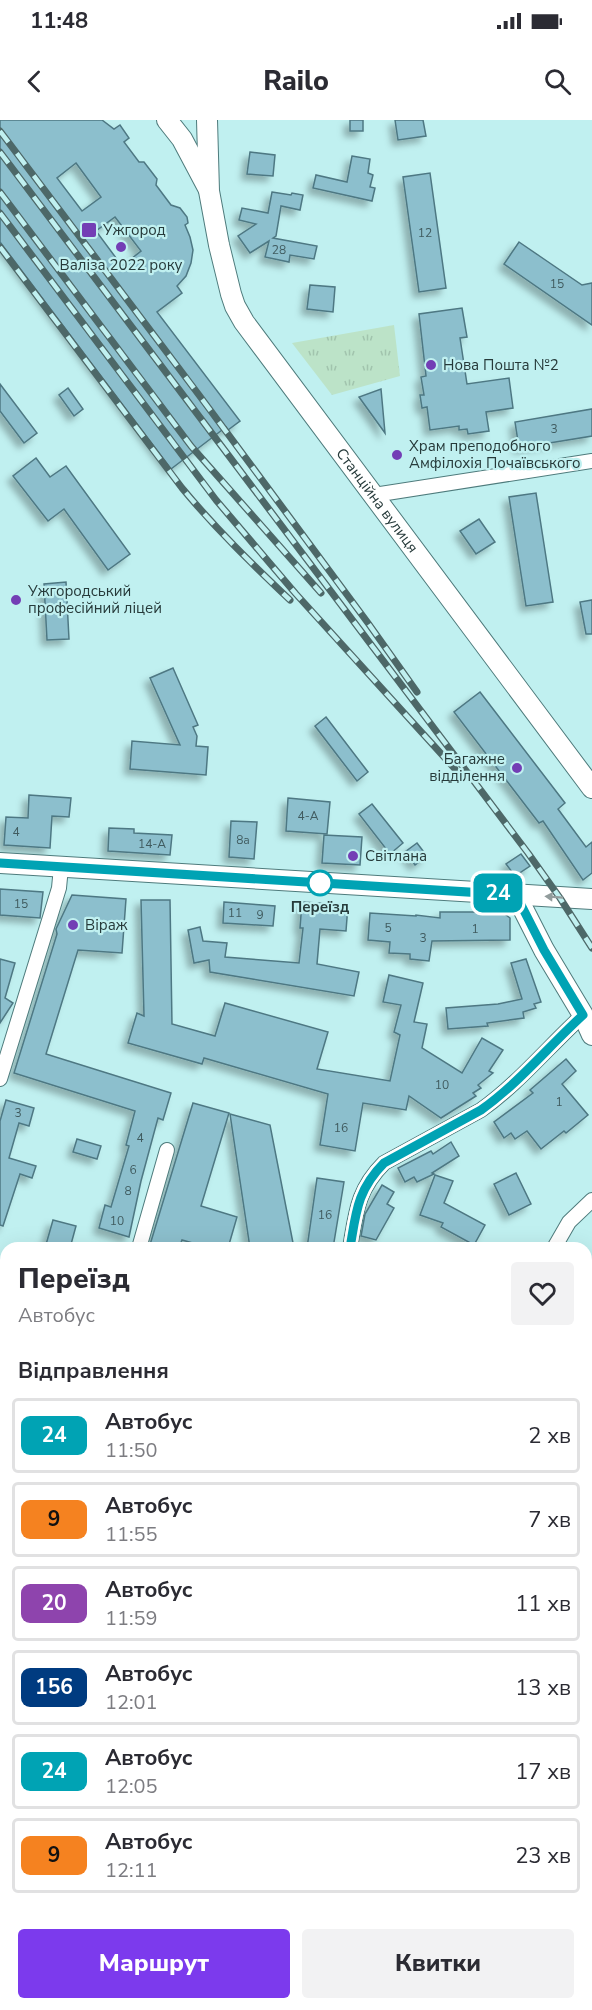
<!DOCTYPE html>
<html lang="uk">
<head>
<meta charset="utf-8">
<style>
	body { margin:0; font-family:"Nunito Sans",sans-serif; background:#f2f2f3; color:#2b2b33; height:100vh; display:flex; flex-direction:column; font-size:22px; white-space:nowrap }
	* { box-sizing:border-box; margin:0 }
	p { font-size:20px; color:#7c7c81 }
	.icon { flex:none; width:33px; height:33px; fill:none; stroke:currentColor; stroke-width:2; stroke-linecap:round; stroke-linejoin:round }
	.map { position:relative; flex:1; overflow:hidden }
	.panel { position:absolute; left:0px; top:1122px; width:592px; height:768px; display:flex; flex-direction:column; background:#fff; border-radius:18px 18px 0 0; box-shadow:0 6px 24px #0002 }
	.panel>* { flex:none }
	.badge { padding:0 12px; border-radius:9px; font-size:21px; line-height:39px }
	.map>.badge { position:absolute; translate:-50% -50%; box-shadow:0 0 0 3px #fff }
	h2 { padding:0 18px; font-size:22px; line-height:54px }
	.round { display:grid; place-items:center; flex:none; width:63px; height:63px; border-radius:6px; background:#f2f2f3 }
	.headline { display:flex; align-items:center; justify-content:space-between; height:102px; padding:0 18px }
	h1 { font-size:28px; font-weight:800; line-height:45px }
	.cta { display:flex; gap:12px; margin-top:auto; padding:12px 18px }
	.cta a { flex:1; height:69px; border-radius:6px; background:#7c3aed; color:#fff; font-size:24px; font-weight:800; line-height:69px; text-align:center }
	.cta a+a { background:#f2f2f3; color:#2b2b33 }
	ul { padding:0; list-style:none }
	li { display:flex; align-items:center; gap:18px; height:75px; margin:0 12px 9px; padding:0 6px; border:3px solid #e1e1e2; border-radius:6px }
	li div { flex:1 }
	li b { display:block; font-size:22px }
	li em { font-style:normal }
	li .badge { min-width:66px; font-weight:700; text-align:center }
	.status { display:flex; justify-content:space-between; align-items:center; height:42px; padding:0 30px; background:#fff; direction:ltr }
	.status svg { height:16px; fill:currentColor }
	header { display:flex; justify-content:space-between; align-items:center; height:78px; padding:0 18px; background:#fff; font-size:27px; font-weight:800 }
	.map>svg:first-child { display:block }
	.grass { fill:url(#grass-tufts) }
	.building { fill:#8cbfcd; stroke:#4e7883; stroke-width:1.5; fill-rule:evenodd; filter:url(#shadow) }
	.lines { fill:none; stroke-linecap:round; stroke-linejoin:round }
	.street-casing { stroke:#4e7b7c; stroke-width:16 }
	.secondary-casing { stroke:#4e7b7c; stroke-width:22 }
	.street { stroke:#fff; stroke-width:14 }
	.secondary { stroke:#fff; stroke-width:20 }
	.rail-casing { stroke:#4d6868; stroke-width:7 }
	.rail { stroke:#c0f0f0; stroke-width:4.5; stroke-dasharray:14; stroke-linecap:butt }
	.oneway { fill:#929c9c }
	.line-casing { stroke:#fff; stroke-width:14 }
	.line { stroke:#00a3b4; stroke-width:9 }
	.poi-dot { fill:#733eb5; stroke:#c0f0f0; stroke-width:2 }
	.stop-dot { fill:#fff; stroke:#00a3b4; stroke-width:3 }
	.labels { text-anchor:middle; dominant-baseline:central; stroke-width:4.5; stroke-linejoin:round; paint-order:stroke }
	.number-label { font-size:12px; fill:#405b5f }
	.poi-label { font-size:15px; fill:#263a3a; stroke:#c0f0f0; text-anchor:start }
	.street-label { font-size:15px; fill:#263a3a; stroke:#c0f0f0 }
	.stop-label { font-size:15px; font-weight:bold; fill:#263a3a; stroke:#c0f0f0 }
</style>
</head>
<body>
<div class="status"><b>11:48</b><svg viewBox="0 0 49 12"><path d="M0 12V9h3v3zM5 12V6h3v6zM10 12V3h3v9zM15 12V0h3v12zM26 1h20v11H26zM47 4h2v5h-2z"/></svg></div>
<header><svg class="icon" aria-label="back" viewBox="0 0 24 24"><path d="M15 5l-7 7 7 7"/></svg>Railo<svg class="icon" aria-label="search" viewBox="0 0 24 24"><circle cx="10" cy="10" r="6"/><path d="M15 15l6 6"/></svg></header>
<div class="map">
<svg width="592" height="1890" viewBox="0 0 592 1890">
	<defs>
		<pattern id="grass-tufts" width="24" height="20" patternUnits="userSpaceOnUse" patternTransform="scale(1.5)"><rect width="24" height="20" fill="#bce3c8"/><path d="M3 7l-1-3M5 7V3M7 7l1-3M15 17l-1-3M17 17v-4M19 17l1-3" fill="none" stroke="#a1c4ad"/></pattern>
		<filter id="shadow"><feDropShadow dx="-5.5" dy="5.5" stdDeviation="3" flood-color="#0004"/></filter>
	</defs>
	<rect width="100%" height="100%" fill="#c0f0f0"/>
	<path class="grass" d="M 394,205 L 400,256 L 332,275 L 292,223 Z"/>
	<g class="building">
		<path d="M 0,0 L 102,0 L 114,9 L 120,5 L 129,18 L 124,22 L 139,42 L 144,42 L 157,59 L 156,65 L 171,85 L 180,88 L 187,97 L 188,103 L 185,105 L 190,117 L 193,130 L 191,143 L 186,156 L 177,166 L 182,173 L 157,192 L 240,301 L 228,310 L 226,307 L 171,349 L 0,122 ZM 76,43 L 101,77 L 82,91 L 57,58 ZM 115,97 L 141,131 L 122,146 L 96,111 Z"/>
		<rect x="350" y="0" width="13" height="11"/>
		<path d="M 395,0 L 423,0 L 426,16 L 398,20 Z"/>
		<path d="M 250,32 L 275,35 L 273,56 L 247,54 Z"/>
		<path d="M 352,36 L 370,39 L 368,53 L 373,55 L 370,67 L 375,68 L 372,81 L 313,68 L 316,55 L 347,62 Z"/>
		<path d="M 430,53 L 446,168 L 419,172 L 403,57 Z"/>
		<path d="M 272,72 L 291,75 L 292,73 L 303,75 L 300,90 L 281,86 L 276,116 L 273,118 L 317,126 L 314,139 L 290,135 L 289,142 L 265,137 L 269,121 L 250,133 L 238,116 L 256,104 L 239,100 L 242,88 L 268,93 Z"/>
		<path d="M 519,122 L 582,165 L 592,163 L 592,205 L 504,144 Z"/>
		<path d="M 310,165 L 335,167 L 333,192 L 307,189 Z"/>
		<path d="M 462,188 L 467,217 L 460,218 L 467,264 L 509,258 L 513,288 L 486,292 L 489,311 L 468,314 L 467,309 L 459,310 L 459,306 L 430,310 L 427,287 L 422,288 L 420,275 L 424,275 L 421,257 L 426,256 L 419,194 Z"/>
		<path d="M 0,264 L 37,313 L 24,323 L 0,291 Z"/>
		<path d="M 68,268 L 83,289 L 74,296 L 59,275 Z"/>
		<path d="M 381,269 L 385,313 L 359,277 Z"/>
		<path d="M 592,289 L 592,316 L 519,328 L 515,302 Z"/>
		<path d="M 36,338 L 50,357 L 66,346 L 130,434 L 108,450 L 64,389 L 48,401 L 13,356 Z"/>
		<path d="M 536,373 L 553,482 L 526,486 L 509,377 Z"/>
		<path d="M 479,399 L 495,422 L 476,434 L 460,411 Z"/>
		<path d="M 66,462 L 69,519 L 47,520 L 44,464 Z"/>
		<path d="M 592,480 L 592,514 L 586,514 L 580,482 Z"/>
		<path d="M 173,548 L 198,605 L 193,607 L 197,616 L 196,626 L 208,627 L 206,655 L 130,649 L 132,621 L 180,625 L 150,558 Z"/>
		<path d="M 480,572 L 565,683 L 558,689 L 586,727 L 592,722 L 592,753 L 583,760 L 543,701 L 539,703 L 454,592 Z"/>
		<path d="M 326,597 L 368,652 L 357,661 L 315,606 Z"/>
		<path d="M 29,675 L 71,678 L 69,697 L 52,696 L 50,728 L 4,725 L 6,697 L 28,698 Z"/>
		<path d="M 288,678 L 330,682 L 327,714 L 286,711 Z"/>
		<path d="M 372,684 L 403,723 L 390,734 L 359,694 Z"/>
		<path d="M 231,701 L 257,702 L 254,739 L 229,737 Z"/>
		<path d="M 109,708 L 134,709 L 134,713 L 172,715 L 170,735 L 108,731 Z"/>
		<path d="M 324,715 L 362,717 L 360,745 L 322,743 Z"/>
		<path d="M 417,723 L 427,736 L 415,745 L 405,732 Z"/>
		<path d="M 521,734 L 530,746 L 515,756 L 506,744 Z"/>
		<path d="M 0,769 L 43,772 L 40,798 L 0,795 Z"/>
		<path d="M 72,775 L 126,779 L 122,833 L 78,830 L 46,934 L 171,973 L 163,1000 L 158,998 L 141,1061 L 129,1117 L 99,1108 L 105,1085 L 111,1087 L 129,1026 L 126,1025 L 135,991 L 14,953 L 57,814 L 56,809 Z"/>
		<path d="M 141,780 L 170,780 L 172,904 L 215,916 L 225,883 L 328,912 L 317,949 L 390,961 L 400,915 L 394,912 L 401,885 L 383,882 L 389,855 L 423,863 L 414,902 L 427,904 L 422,928 L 462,953 L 482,918 L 503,930 L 489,951 L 493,953 L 478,965 L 481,968 L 473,973 L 476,976 L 441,998 L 409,976 L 406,990 L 363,983 L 355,1031 L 320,1025 L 328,974 L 204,938 L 202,944 L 128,923 L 137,893 L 144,896 Z"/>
		<path d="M 224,782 L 275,786 L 273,806 L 223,803 Z"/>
		<path d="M 302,782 L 348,785 L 346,811 L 320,809 L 317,844 L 359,852 L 354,876 L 210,852 L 209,840 L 194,843 L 188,810 L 200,807 L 203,821 L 227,823 L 225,837 L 299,843 L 303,808 L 300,808 Z"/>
		<path d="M 440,792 L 502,792 L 510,798 L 510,820 L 432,821 L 429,841 L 410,839 L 410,834 L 389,833 L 390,822 L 368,820 L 370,793 L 416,796 L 416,795 L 440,798 Z"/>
		<path d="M 0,839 L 15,843 L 5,878 L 13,883 L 0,903 Z"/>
		<path d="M 526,839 L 541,882 L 534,884 L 536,888 L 523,892 L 524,898 L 487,903 L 488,906 L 448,909 L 446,888 L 498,884 L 522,879 L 511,843 Z"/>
		<path d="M 566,939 L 576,951 L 562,964 L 588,995 L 566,1013 L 564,1011 L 541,1029 L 527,1011 L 515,1019 L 511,1013 L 504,1018 L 494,1002 L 533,973 L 530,970 Z"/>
		<path d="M 6,980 L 34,988 L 29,1006 L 19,1003 L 9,1038 L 36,1046 L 32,1058 L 20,1054 L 3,1106 L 0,1105 L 0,1001 Z"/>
		<path d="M 193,983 L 229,993 L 201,1086 L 237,1097 L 228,1128 L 210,1128 L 182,1120 L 179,1128 L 149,1128 Z"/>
		<path d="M 230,994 L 270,1005 L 294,1128 L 250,1128 Z"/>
		<path d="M 77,1019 L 101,1026 L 97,1039 L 73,1032 Z"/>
		<path d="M 451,1022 L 459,1036 L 432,1053 L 434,1054 L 417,1062 L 414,1057 L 405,1062 L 398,1048 L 431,1031 L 433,1034 Z"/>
		<path d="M 516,1053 L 531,1084 L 509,1095 L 494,1064 Z"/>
		<path d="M 435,1055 L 453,1061 L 444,1083 L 485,1105 L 474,1125 L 441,1107 L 443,1103 L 420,1095 Z"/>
		<path d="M 317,1058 L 344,1062 L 333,1128 L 307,1128 Z"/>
		<path d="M 382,1065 L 394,1072 L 387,1084 L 394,1088 L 376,1120 L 361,1116 L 365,1094 Z"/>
		<path d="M 53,1100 L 76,1106 L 70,1128 L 45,1128 Z"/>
	</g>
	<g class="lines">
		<defs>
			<g id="street">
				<path d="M 374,375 L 592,341"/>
				<path d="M 0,959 L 59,768 L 61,747"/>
				<path d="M 139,1128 L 167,1030"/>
				<path d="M 350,1128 C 356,1093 357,1070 384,1043 L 481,990 C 519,963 548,927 583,895"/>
				<path d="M 554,1128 L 569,1102 L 592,1080"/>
				<path d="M 0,1251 L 6,1253"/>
				<path d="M 0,1539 L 6,1538"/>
				<path d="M 586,1669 L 592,1675"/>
				<path d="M 0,1725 L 6,1724"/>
				<path d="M 586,1765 L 592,1753"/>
				<path d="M 340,1884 L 341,1890"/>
				<path d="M 451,1890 L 461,1884"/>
			</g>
			<g id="secondary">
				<path d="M 167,0 L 182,19 L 208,68"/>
				<path id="s1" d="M 207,0 L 209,71 L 219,125 L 231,174 L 235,186 L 244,202 L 592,668"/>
				<path d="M 0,743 L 592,779"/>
				<path d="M 516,775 L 544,830 L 583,895 L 592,915"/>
				<path d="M 586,1864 L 592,1861"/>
				<path d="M 545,1890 L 555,1884"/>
			</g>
		</defs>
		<use href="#street" class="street-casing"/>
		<use href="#secondary" class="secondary-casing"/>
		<use href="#street" class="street"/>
		<use href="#secondary" class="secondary"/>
		<defs>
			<g id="rail">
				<path d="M 0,11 L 199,275 L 368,503 L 417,572"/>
				<path d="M 0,32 L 528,733 L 560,778 L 592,828"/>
				<path d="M 0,72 L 191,326 L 321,473"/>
				<path d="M 0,93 L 216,380 L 296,474 L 455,649"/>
				<path d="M 0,127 L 182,368 C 216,409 252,444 290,480"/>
				<path d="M 586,1789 L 592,1781"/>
				<path d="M 463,1890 L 473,1884"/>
			</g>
		</defs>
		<use href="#rail" class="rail-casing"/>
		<use href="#rail" class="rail"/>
	</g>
	<defs><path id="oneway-solid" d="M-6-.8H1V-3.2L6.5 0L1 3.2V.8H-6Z" transform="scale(1.5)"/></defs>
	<use class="oneway" href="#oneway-solid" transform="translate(554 777) rotate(-176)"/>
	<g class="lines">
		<defs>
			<path id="line" d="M 0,743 L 516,775 L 544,830 L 583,895 C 548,927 519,963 481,990 L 384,1043 C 357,1070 356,1093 350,1128"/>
		</defs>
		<use href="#line" class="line-casing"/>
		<use href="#line" class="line"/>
	</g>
	<g class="poi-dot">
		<rect x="81" y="102" width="16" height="16" rx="3"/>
		<circle cx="121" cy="127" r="6"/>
		<circle cx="431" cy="245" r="6"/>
		<circle cx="397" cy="335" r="6"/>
		<circle cx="16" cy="480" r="6"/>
		<circle cx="517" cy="648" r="6"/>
		<circle cx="353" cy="736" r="6"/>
		<circle cx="73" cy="805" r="6"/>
	</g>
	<circle class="stop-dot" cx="320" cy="763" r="12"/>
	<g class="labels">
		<g class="number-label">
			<text x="425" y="113">12</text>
			<text x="279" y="130">28</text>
			<text x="557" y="164">15</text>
			<text x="554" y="309">3</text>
			<text x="308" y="696">4-А</text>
			<text x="16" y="712">4</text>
			<text x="243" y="720">8а</text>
			<text x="152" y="724">14-А</text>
			<text x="21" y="784">15</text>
			<text x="235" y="793">11</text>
			<text x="260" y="795">9</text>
			<text x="388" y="808">5</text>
			<text x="475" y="809">1</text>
			<text x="423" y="818">3</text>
			<text x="442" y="965">10</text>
			<text x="559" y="982">1</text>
			<text x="18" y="993">3</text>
			<text x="341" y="1008">16</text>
			<text x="140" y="1018">4</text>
			<text x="133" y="1050">6</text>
			<text x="128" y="1071">8</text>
			<text x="325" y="1095">16</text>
			<text x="117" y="1101">10</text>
		</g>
		<g class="poi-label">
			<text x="103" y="110">Ужгород</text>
			<text x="121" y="145" text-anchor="middle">Валіза 2022 року</text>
			<text x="443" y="245">Нова Пошта №2</text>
			<text x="409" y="326">Храм преподобного<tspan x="409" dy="17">Амфілохія Почаївського</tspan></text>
			<text x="28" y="471">Ужгородський<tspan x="28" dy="17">професійний ліцей</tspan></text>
			<text x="505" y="639" text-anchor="end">Багажне<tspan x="505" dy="17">відділення</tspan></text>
			<text x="365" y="736">Світлана</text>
			<text x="85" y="805">Віраж</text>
		</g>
		<g class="street-label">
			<text stroke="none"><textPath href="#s1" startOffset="430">Станційна вулиця</textPath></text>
		</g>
		<g class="stop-label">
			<text x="320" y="787">Переїзд</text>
		</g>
	</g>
</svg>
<b class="badge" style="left:498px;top:773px;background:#00a3b4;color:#fff">24</b>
<section class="panel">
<div class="headline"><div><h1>Переїзд</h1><p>Автобус</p></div><a class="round"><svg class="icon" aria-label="heart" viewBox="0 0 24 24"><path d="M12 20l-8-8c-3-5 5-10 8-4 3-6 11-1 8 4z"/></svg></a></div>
<h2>Відправлення</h2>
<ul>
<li><span class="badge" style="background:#00a3b4;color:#fff">24</span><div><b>Автобус</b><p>11:50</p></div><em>2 хв</em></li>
<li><span class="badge" style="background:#f58220;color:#111">9</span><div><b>Автобус</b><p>11:55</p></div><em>7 хв</em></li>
<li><span class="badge" style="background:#8e44ad;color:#fff">20</span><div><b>Автобус</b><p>11:59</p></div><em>11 хв</em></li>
<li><span class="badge" style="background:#003b80;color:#fff">156</span><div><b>Автобус</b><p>12:01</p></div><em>13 хв</em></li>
<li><span class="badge" style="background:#00a3b4;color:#fff">24</span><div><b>Автобус</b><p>12:05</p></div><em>17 хв</em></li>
<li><span class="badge" style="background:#f58220;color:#111">9</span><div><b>Автобус</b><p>12:11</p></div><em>23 хв</em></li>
</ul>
<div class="cta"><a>Маршрут</a><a>Квитки</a></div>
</section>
</div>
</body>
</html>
